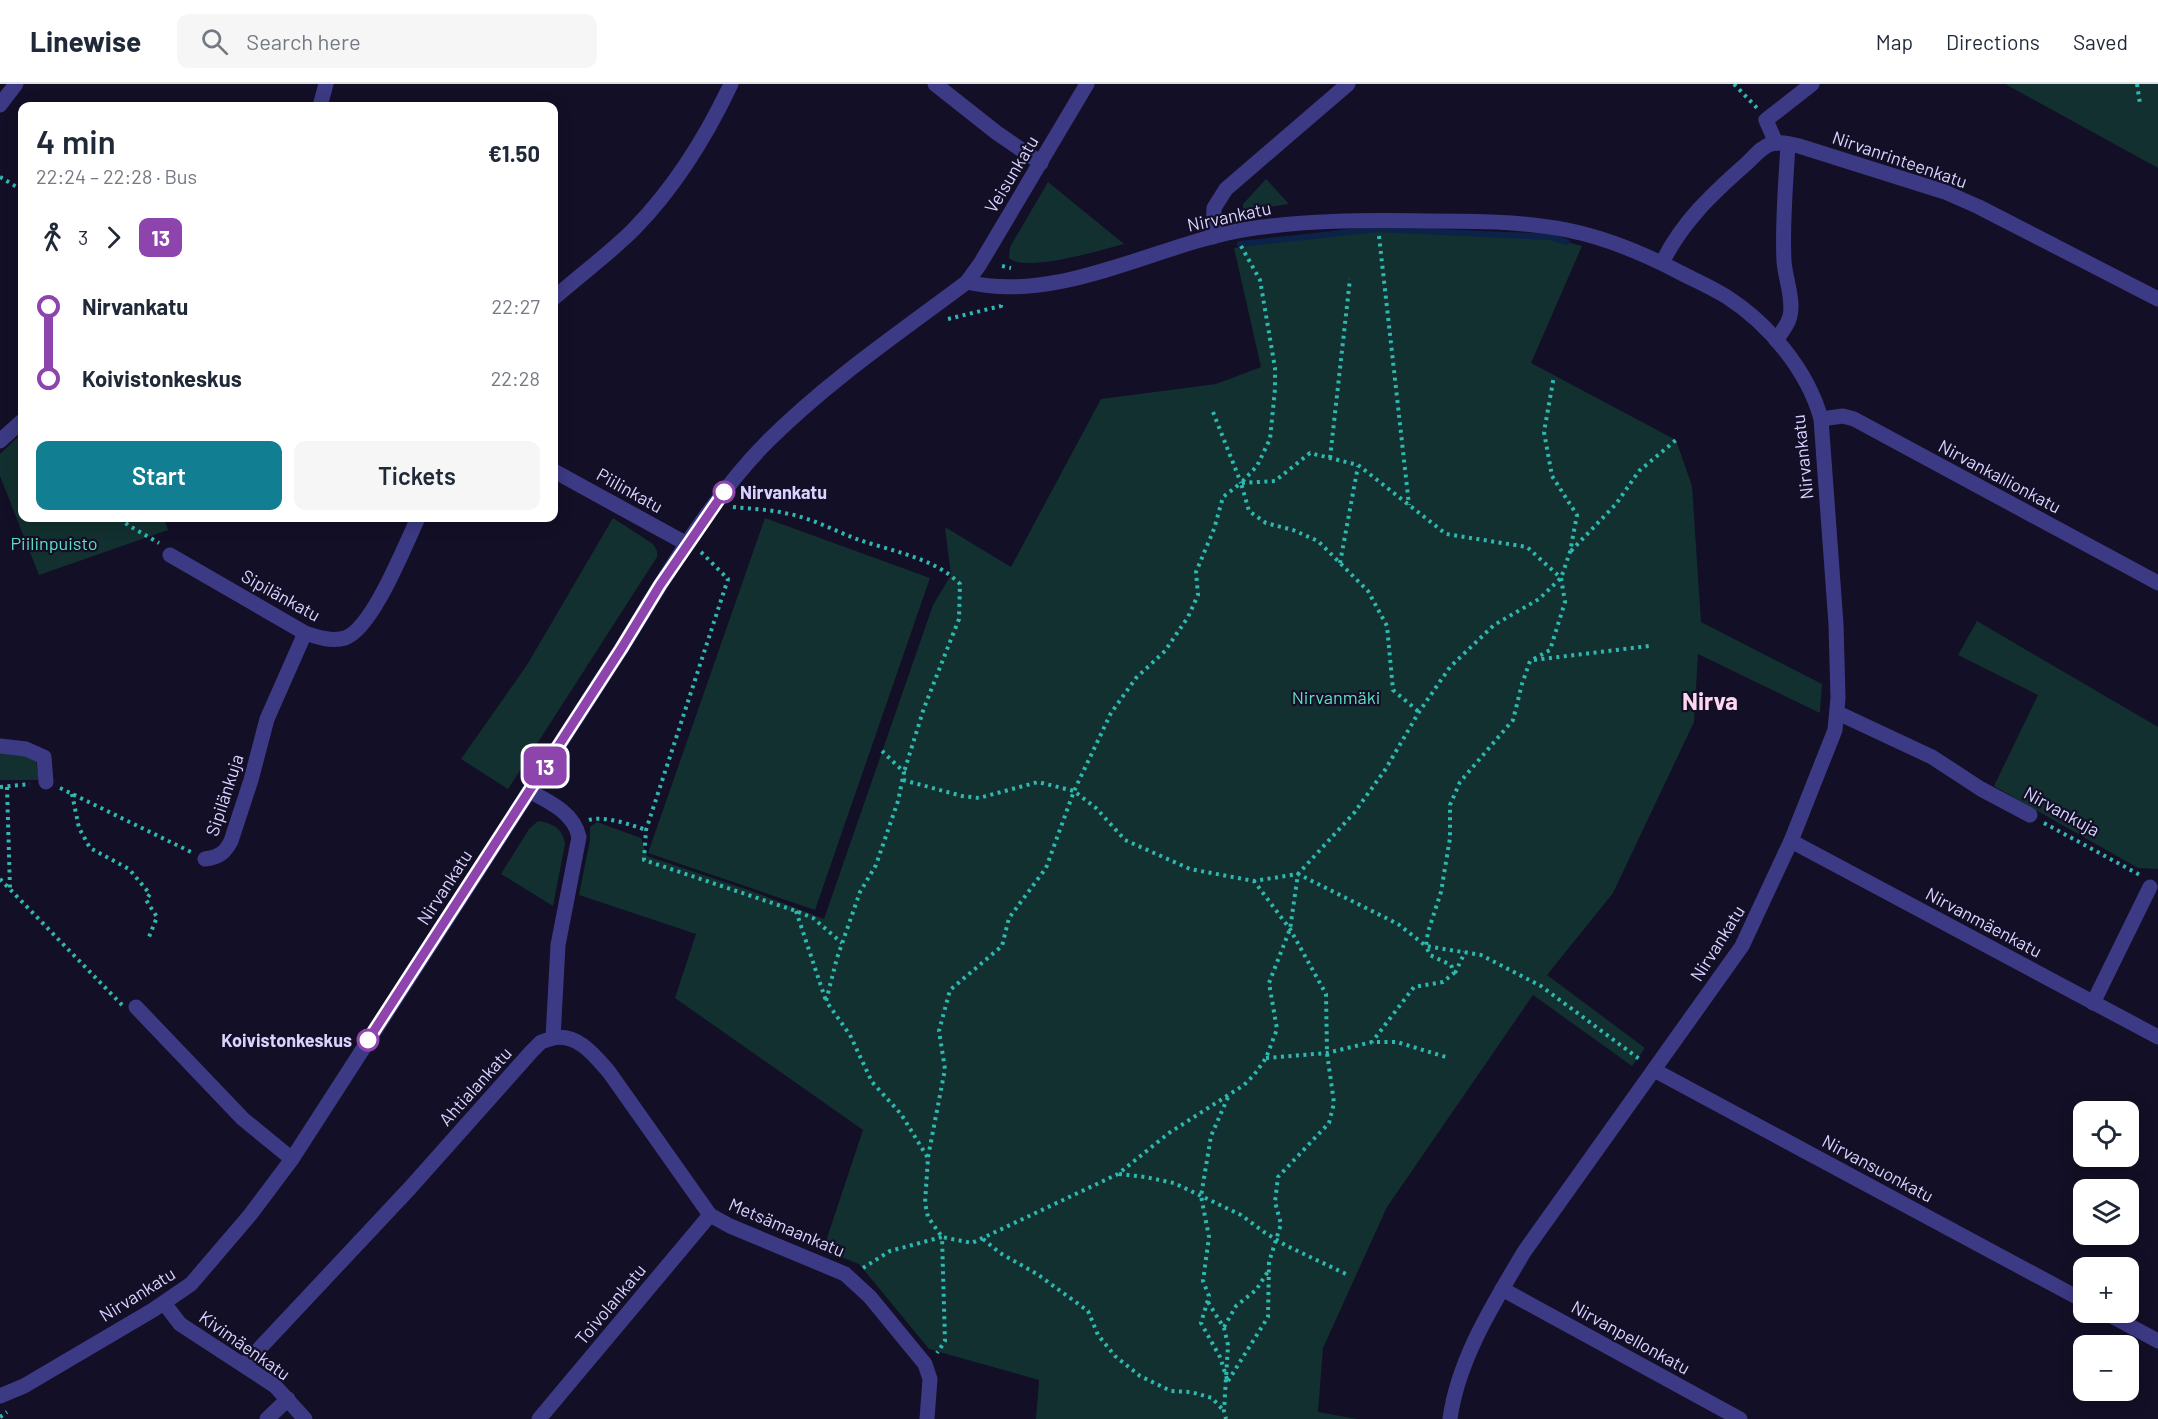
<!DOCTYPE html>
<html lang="en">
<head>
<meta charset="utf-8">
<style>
	body { margin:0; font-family:Barlow,sans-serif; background:#f6f6f7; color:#1f2937; height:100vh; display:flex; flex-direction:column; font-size:22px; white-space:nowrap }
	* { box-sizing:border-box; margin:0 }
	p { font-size:20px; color:#747a83 }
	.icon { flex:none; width:33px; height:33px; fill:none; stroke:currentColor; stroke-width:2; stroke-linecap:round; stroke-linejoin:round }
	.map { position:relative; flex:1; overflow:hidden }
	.sheet { position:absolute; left:18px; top:18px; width:540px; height:420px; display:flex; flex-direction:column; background:#fff; border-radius:12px; box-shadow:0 3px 15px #0003 }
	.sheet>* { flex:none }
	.badge { padding:0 12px; border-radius:9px; font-size:21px; line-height:39px }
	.buttons { position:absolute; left:2073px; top:1017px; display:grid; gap:12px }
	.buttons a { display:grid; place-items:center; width:66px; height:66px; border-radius:12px; background:#fff; box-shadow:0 3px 15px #0003; font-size:30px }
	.map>.badge { position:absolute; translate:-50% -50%; box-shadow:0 0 0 3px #fff }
	.legs { display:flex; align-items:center; gap:9px; height:66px; padding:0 18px; font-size:20px }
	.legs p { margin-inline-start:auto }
	.summary { display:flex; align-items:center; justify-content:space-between; height:102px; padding:0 18px }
	h1 { font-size:33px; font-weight:600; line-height:45px }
	.button { display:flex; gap:12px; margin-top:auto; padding:12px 18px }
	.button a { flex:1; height:69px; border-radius:12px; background:#117e91; color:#fff; font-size:24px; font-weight:600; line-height:69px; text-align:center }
	.button a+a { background:#f6f6f7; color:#1f2937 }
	ul { padding:0 18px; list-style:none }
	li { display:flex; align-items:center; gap:21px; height:72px; font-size:22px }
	li i { display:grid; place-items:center; width:9px; height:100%; margin:0 8px; background:currentColor }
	li i::after { content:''; width:15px; height:15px; margin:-8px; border:4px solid; border-radius:50%; background:#fff }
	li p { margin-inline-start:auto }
	li:first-child i { background:linear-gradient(#0000 50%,currentColor 0) }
	li:last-child i { background:linear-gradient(currentColor 50%,#0000 0) }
	header { display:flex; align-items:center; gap:36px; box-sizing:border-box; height:84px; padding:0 30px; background:#fff; border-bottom:2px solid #e0e1e3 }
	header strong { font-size:28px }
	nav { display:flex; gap:33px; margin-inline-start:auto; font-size:21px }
	.search { width:420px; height:54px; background:#f6f6f7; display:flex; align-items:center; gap:15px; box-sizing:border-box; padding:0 21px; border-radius:12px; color:#747a83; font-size:22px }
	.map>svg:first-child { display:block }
	.green { fill:#12302f }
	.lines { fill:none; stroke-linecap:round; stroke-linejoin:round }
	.stream { stroke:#0c2248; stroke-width:6 }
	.path { stroke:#2fb8b0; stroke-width:4; stroke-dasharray:3 4.5; stroke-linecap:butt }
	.minor { stroke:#3d3a85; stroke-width:15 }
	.line-1-casing { stroke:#fff; stroke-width:14 }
	.line-1 { stroke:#8e44ad; stroke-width:9 }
	.stop-1-dot { fill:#fff; stroke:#8e44ad; stroke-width:3 }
	.labels { text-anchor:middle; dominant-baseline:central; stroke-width:4.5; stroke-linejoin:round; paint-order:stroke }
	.street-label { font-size:18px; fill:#d9d4ff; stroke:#130f26 }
	.stop-label { font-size:18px; font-weight:bold; fill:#d9d4ff; stroke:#130f26; text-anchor:start }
	.park-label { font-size:18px; fill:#5fe0c0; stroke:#130f26 }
	.district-label { font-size:24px; font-weight:bold; fill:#ffd6f0; stroke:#130f26 }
</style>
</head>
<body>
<header>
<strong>Linewise</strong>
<div class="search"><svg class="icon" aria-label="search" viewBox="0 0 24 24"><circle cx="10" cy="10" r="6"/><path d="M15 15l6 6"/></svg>Search here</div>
<nav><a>Map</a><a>Directions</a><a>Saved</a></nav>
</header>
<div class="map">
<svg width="2158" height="1335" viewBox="0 0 2158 1335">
	<rect width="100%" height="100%" fill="#130f26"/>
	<g class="green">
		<path d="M 2005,0 L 2158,0 L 2158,84 Z"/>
		<path d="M 1266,95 L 1289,120 L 1246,126 L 1243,124 L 1243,120 Z"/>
		<path d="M 1048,98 L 1124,160 C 1101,166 1026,189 1009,174 L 1010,163 Z"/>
		<path d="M 1361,145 L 1535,149 L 1582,162 L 1531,279 L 1676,356 L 1692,402 L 1701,538 L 1822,600 L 1820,629 L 1698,570 L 1694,638 L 1613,809 L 1547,891 L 1645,964 L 1632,982 L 1533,911 L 1387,1123 L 1323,1264 L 1318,1328 L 1357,1335 L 1036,1335 L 1039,1296 L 929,1265 L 859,1180 L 823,1166 L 863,1046 L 675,914 L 696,850 L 579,811 L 590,756 L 590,743 L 597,738 L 641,754 L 647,772 L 757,809 L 824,835 L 933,521 L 951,491 L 945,443 L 1011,483 L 1101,315 L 1216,300 L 1261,283 L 1234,164 Z"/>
		<path d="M 22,349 L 22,434 L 164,434 L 168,446 L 39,491 L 0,392 L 0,370 Z"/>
		<path d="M 613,434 L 653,460 L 657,467 L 657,473 L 508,705 L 461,675 L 527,581 Z"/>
		<path d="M 765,434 L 930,494 L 815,826 L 648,769 Z"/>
		<path d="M 1977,537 L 2158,643 L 2158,785 L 2138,784 L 1994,702 L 2038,611 L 1958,571 Z"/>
		<path d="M 0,669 L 27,670 L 36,676 L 39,696 L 0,696 Z"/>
		<path d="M 538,737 C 553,739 563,745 565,760 L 553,822 L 501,790 L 529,745 Z"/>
	</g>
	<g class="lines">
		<path class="stream" d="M 1240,160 L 1378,145 L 1550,153 L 1567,158"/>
		<g class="path">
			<path d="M 1734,0 L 1757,24"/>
			<path d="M 2137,0 L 2140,20"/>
			<path d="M 0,93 L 22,106"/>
			<path d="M 1379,152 L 1409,421"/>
			<path d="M 1241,162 L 1260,196 L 1275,284 L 1275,305 L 1270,355 L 1257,382 L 1241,399 L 1249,427 L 1266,439 L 1293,446 L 1318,457 L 1368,507 L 1387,542 L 1393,606 L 1419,628"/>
			<path d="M 1002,182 L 1011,184"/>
			<path d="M 948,235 L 1001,222 L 1001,218"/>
			<path d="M 1213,328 L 1241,399"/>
			<path d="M 1330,374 L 1350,195"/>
			<path d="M 733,423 C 750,425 768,425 784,429 C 809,433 831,445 854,454 C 889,467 934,473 960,500 L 959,535 L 924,624 L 904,688"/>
			<path d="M 120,434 L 128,441 L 159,459"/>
			<path d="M 1571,467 L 1616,420 L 1639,387 L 1676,356"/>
			<path d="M 701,468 L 728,495 L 646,746 L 644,776 L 796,827 L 813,834 L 842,859"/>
			<path d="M 1340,479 L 1358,382"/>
			<path d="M 1534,576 L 1649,562"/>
			<path d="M 882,667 L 904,688 L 898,717 L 876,781 L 860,808 L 837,874 L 826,917 L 850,951 L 872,998 L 901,1030 L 928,1074 L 925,1119 L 928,1133 L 942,1153 L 972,1159 L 1118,1090 L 1169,1049 L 1244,1001 L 1254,991 L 1266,974 L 1277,945 L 1269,899 L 1290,845 L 1298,790 L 1354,729 L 1385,686 L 1419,628 L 1450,583 L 1494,541 L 1539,515 L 1561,494 L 1570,468 L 1577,431 L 1552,392 L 1544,348 L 1554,292"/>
			<path d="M 903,696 L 962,712 L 979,714 L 1038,698 L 1074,707 L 1096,724 L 1125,756 L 1190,785 L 1254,797 L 1298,790 L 1398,840 L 1426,862 L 1481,871 L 1541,902 L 1642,977"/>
			<path d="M 0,703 L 30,700"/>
			<path d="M 7,703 L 10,805"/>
			<path d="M 60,704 L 191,768"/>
			<path d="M 72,710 L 79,744 L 90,764 L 129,785 L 150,810 L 146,816 L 157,833 L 149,853"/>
			<path d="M 589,736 C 603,731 632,741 646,746"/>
			<path d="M 2044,739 L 2140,791"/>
			<path d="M 0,795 L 122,921"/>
			<path d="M 796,827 L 826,917"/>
			<path d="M 1455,889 L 1465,868"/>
			<path d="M 1266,974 L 1327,969 L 1372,958 L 1397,958 L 1449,974"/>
			<path d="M 928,1073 L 945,985 L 939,947 L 950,906 L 1002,862 L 1009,834 L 1046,784 L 1074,707 L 1111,629 L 1136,594 L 1165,567 L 1188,533 L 1198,511 L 1196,488 L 1214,445 L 1223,413 L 1241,399 L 1275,397 L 1310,369 L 1358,381 L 1446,450 L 1527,463 L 1561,494 L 1565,518 L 1550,566 L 1530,577 L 1522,600 L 1513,636 L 1460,698 L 1450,721 L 1450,754 L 1441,808 L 1428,848 L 1426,862 L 1430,871 L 1451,881 L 1454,889 L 1443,898 L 1414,903 L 1372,958"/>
			<path d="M 1119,1090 L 1145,1093 L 1174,1099 L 1241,1131 L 1264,1148 L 1285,1161 L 1346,1190"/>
			<path d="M 983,1155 L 1000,1169 L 1037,1190 L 1088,1227 L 1098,1251 L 1115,1272 L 1140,1292 L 1171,1307 L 1191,1308 L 1212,1314 L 1224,1327"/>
			<path d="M 863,1184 L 890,1167 L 942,1153 L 945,1257 L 937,1269"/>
			<path d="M 1208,1218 L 1224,1244 L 1228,1261 L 1224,1327 L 1226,1335"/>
			<path d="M 1224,1243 L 1236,1222 L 1256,1206 L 1269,1186"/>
			<path d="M 1227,1295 L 1220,1273 L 1201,1239 L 1209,1212 L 1203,1197 L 1209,1153 L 1201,1112 L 1211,1052 L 1229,1011"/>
			<path d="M 1228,1297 L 1268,1233 L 1269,1178 L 1281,1140 L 1275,1118 L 1278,1093 L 1329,1039 L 1334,1019 L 1327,969 L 1326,910 L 1290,845 L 1254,797"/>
			<path d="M 0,1333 L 7,1328"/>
		</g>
		<g class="minor">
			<path d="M 935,0 L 997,49 L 1041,79"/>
			<path d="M 0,21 L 16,0"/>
			<path d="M 320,22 L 326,0"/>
			<path d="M 1776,59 L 1766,36 L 1812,0"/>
			<path d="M 1213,153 L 1214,124 L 1226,105 L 1348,0"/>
			<path d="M 1662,179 C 1682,138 1712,110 1746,80 C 1754,73 1761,63 1771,60 C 1781,57 1790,60 1799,62 L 1945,108 L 1979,123 L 2158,215"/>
			<path d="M 967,198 C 1058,220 1153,162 1242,146 C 1303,136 1364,136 1426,137 C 1473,137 1521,137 1567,146 C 1607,154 1645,170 1681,189 C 1697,197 1713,204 1727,213 C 1769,240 1808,287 1821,335 L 1836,540 L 1838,614 L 1835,646 L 1791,757 L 1742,862 L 1524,1168 C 1494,1219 1458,1275 1450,1335"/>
			<path d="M 554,214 C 580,191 609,170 634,145 C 675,103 706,53 731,0"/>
			<path d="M 1776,256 C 1781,249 1788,241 1790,232 C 1794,215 1785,194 1784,177 C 1782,138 1786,98 1788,60"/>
			<path d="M 1821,335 L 1843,332 L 1854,335 L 2158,499"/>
			<path d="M 0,357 L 22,337"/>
			<path d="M 554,387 L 687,460"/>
			<path d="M 170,471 L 305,549 C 317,553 332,558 345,554 C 373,544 405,461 418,434"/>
			<path d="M 1838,629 L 1932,673 L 1981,705 L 2030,731"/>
			<path d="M 0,662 L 26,665 L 44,673 L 46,698"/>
			<path d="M 1791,757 L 2158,953"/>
			<path d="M 205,775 C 219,773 225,769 231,757 L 251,696 L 267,635 L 305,549"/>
			<path d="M 2093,919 L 2150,803"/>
			<path d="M 136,923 L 243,1035 L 292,1075"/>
			<path d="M 553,954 C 578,949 595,972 609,988 L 710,1131 L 730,1142 L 845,1190 L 870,1213 L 925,1280 L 930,1295 L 927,1335"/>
			<path d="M 1654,986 L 2084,1217"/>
			<path d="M 1502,1205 L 1740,1335"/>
			<path d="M 164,1219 L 180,1240 L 275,1302 L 305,1335"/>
			<path d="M 2104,1228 L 2158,1257"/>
			<path d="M 244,1281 L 410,1104 L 531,968 L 541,958 L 553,954 L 558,861 L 579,753 C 574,729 550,718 529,707"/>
			<path d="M 0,1312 L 24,1302 L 153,1226 L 191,1200 L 250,1131 L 292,1075 L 621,565 C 664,495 710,415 768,357 C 828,297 899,249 967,198 L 980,180 L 1087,0"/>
			<path d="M 267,1335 L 288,1315"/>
			<path d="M 539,1335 L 710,1131"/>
		</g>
	</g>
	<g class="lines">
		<defs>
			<path id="line-1" d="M 368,956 L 621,565 L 660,501 L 724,408"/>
		</defs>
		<use href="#line-1" class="line-1-casing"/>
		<use href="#line-1" class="line-1"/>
	</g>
	<g class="stop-1-dot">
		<circle cx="724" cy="408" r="10"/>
		<circle cx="368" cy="956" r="10"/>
	</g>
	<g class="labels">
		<g class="street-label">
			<text transform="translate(1900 75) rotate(19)">Nirvanrinteenkatu</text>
			<text transform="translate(1011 90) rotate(-59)">Veisunkatu</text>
			<text transform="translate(1229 132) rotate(-12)">Nirvankatu</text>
			<text transform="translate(1802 373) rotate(-96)">Nirvankatu</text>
			<text transform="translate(2000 392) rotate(28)">Nirvankallionkatu</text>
			<text transform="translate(630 406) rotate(29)">Piilinkatu</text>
			<text transform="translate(281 511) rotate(29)">Sipilänkatu</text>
			<text transform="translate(224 711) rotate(-72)">Sipilänkuja</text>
			<text transform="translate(2062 727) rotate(29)">Nirvankuja</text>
			<text transform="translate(444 803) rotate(-57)">Nirvankatu</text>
			<text transform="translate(1984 838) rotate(28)">Nirvanmäenkatu</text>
			<text transform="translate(1717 859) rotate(-58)">Nirvankatu</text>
			<text transform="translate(475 1002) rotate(-48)">Ahtialankatu</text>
			<text transform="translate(1878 1084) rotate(28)">Nirvansuonkatu</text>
			<text transform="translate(787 1143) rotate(23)">Metsämaankatu</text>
			<text transform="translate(137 1210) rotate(-32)">Nirvankatu</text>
			<text transform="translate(610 1220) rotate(-50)">Toivolankatu</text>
			<text transform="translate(1631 1253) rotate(29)">Nirvanpellonkatu</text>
			<text transform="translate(245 1261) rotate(35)">Kivimäenkatu</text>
		</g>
		<g class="stop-label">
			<text x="740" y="408">Nirvankatu</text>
			<text x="352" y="956" text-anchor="end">Koivistonkeskus</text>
		</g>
		<g class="park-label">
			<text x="54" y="459">Piilinpuisto</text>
			<text x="1336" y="613">Nirvanmäki</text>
		</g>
		<g class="district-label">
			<text x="1710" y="616">Nirva</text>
		</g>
	</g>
</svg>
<div class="buttons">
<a><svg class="icon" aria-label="locate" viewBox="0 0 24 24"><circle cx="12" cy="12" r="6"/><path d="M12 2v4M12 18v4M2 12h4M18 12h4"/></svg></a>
<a><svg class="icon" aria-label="layers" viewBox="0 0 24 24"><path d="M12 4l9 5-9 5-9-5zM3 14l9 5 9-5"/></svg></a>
<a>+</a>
<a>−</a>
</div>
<b class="badge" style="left:545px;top:682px;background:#8e44ad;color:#fff">13</b>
<section class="sheet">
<div class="summary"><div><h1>4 min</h1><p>22:24 – 22:28 · Bus</p></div><b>€1.50</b></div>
<div class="legs"><svg class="icon" aria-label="walk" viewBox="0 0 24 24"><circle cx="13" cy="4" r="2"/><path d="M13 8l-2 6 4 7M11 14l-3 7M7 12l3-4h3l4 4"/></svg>3<svg class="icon" aria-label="forward" viewBox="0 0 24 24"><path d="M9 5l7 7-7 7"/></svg><b class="badge" style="background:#8e44ad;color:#fff">13</b></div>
<ul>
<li><i style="color:#8e44ad"></i><b>Nirvankatu</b><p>22:27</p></li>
<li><i style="color:#8e44ad"></i><b>Koivistonkeskus</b><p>22:28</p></li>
</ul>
<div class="button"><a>Start</a><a>Tickets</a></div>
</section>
</div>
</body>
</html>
